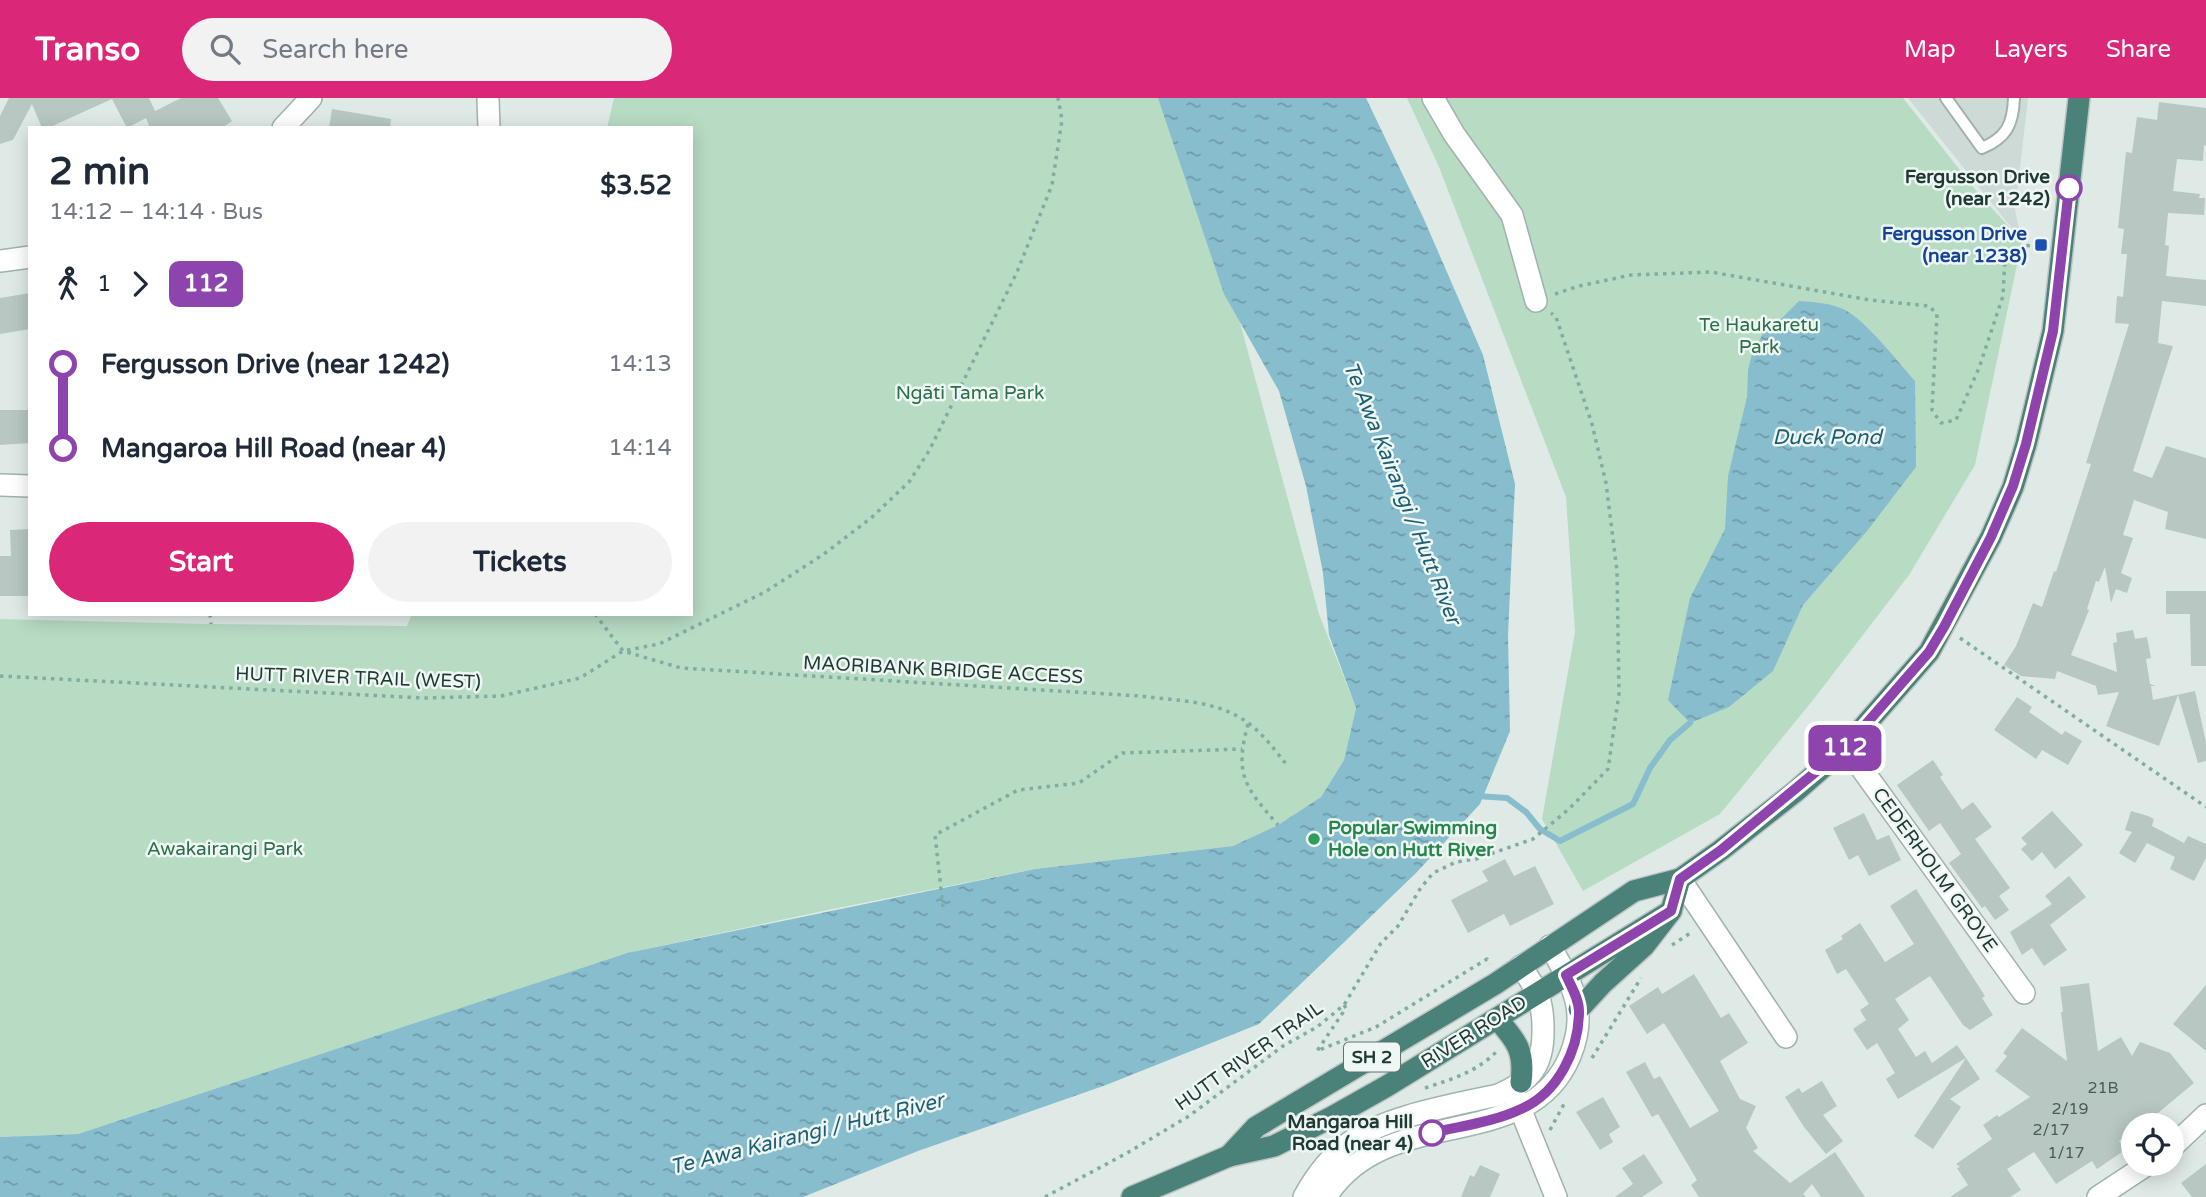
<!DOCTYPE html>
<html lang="en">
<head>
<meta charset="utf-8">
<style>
	body { margin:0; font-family:"Varela Round",sans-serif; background:#f2f2f3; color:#1f2937; height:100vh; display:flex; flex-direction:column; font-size:26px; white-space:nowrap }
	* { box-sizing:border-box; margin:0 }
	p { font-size:23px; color:#747a83 }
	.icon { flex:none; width:38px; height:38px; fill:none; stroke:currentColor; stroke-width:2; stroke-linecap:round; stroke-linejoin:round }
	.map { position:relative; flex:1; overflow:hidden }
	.side { position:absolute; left:28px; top:28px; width:665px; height:490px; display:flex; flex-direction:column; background:#fff; border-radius:0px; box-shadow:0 4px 18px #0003 }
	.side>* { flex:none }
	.badge { padding:0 14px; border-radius:10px; font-size:24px; line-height:46px }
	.controls { position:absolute; left:2121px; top:1015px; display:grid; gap:14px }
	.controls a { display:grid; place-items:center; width:63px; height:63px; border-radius:50%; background:#fff; box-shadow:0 4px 18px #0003; font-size:35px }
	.map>.badge { position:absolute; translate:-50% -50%; box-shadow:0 0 0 4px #fff }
	.legs { display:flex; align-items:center; gap:10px; height:77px; padding:0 21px; font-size:23px }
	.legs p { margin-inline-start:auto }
	.headline { display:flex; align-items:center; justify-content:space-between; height:119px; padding:0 21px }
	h1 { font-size:38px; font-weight:700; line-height:52px }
	.primary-button { display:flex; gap:14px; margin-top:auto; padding:14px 21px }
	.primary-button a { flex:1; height:80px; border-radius:42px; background:#db2777; color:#fff; font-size:28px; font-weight:700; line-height:80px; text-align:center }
	.primary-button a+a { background:#f2f2f3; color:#1f2937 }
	ul { padding:0 21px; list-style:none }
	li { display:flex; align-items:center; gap:24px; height:84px; font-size:26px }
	li i { display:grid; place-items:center; width:10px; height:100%; margin:0 9px; background:currentColor }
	li i::after { content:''; width:18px; height:18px; margin:-9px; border:5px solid; border-radius:50%; background:#fff }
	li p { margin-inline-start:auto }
	li:first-child i { background:linear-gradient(#0000 50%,currentColor 0) }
	li:last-child i { background:linear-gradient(currentColor 50%,#0000 0) }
	header { display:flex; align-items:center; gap:42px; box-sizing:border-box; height:98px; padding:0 35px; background:#db2777; color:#fff }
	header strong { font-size:33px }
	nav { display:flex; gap:38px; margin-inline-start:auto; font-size:24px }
	.search { width:490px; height:63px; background:#f2f2f3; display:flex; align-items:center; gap:18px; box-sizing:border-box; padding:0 24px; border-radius:38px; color:#747a83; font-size:26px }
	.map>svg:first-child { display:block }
	.built { fill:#cddad5 }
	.green { fill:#b8dbc4 }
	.water { fill:url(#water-ripples) }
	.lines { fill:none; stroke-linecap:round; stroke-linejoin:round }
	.stream { stroke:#88bdce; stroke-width:6 }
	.building { fill:#b8c7c2 }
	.service-casing { stroke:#a2b1ad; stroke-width:14 }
	.minor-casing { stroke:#a2b1ad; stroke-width:24 }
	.tertiary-casing { stroke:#a2b1ad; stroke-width:24 }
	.secondary-casing { stroke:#9fb5af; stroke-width:24 }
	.trunk-casing { stroke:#bcc4c2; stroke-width:24 }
	.path { stroke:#81aca2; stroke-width:3.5; stroke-dasharray:3.5 5; stroke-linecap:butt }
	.service { stroke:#fff; stroke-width:10 }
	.minor { stroke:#fff; stroke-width:21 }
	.tertiary { stroke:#fff; stroke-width:21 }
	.secondary { stroke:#fff; stroke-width:21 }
	.trunk { stroke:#4a8178; stroke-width:21 }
	.line-1-casing { stroke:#fff; stroke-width:16 }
	.line-1 { stroke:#8e44ad; stroke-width:10 }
	.stop-1-dot { fill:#fff; stroke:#8e44ad; stroke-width:3.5 }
	.transit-dot { fill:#1a4fb4; stroke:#eff7f4; stroke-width:2.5 }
	.leisure-dot { fill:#2e9e5b; stroke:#eff7f4; stroke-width:2.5 }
	.labels { text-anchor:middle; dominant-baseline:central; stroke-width:5; stroke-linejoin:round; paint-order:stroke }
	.number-label { font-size:16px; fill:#475c58 }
	.shield { fill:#eff7f4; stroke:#5f726e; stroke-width:2 }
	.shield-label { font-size:18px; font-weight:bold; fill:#213935 }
	.stop-label { font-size:19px; font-weight:bold; fill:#213935; stroke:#eff7f4; text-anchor:end }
	.transit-label { font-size:19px; font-weight:bold; fill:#164399; stroke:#eff7f4; text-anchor:end }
	.park-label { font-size:19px; fill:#2d6e4b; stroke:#eff7f4 }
	.street-label { font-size:19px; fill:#213935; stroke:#eff7f4 }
	.leisure-label { font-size:19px; font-weight:bold; fill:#27864d; stroke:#eff7f4; text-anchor:start }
	.water-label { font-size:21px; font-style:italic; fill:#1e5e72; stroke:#eff7f4 }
</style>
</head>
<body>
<header>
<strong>Transo</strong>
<div class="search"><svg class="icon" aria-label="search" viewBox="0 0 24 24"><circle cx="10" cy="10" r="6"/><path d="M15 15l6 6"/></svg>Search here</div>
<nav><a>Map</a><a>Layers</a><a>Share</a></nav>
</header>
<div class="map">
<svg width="2206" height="1099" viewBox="0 0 2206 1099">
	<defs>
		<pattern id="water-ripples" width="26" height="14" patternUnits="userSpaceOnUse" patternTransform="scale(1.75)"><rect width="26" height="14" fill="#88bdce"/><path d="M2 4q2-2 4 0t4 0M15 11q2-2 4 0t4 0" fill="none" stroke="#6f9ba8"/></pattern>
	</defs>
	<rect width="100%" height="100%" fill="#dfeae6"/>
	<path class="built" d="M 1908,0 L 2028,0 L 2015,113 L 2022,143 Z"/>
	<g class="green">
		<path d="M 614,0 L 1177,0 L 1187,29 L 1319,516 L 1356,610 L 1344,662 L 1321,699 L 1278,727 L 1233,748 L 1035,771 L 823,813 L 627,855 L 78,1036 L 0,1039 L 0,521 L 206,526 L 407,528 L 412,516 L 691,516 L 691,30 L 607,30 Z"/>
		<path d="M 1407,0 L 1903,0 L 1978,95 L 2022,143 L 1975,367 L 1909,477 L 1813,602 L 1720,716 L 1583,793 L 1542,721 L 1575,534 L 1566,399 L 1439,69 Z"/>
	</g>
	<g class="water">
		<path d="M 1158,0 L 1366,0 L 1423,119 L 1483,257 L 1515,386 L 1508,537 L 1510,633 L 1480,706 L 1416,775 L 1259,926 L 1106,987 L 918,1053 L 803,1099 L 0,1099 L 0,1039 L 78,1036 L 627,855 L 1035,771 L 1233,748 L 1278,727 L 1321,699 L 1344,662 L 1356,610 L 1329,537 L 1323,475 L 1306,388 L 1279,293 L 1224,196 Z"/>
		<path d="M 1799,203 C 1814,204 1829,205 1843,211 C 1865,221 1898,264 1915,283 L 1916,369 L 1867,433 L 1803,507 L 1773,573 L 1729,609 L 1690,625 L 1668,602 L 1690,500 L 1725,431 L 1728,378 L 1747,299 L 1748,272 L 1752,256 L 1765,232 L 1782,220 Z"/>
	</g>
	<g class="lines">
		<path class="stream" d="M 1477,698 L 1507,700 L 1526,714 L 1540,731 L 1560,743 L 1633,706 L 1650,670 L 1670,642 L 1690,625"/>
	</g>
	<g class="building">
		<path d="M 9,0 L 149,0 L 155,13 L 181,0 L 218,0 L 232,23 L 222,30 L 150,30 L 146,20 L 127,30 L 112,1 L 48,30 L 42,30 L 32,6 L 13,42 L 0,46 L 0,18 Z"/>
		<path d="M 2159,4 L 2206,10 L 2206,48 L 2204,47 L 2203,63 L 2177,61 L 2173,93 L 2200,96 L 2199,100 L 2205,100 L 2204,117 L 2168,115 L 2165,147 L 2169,148 L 2166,178 L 2206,182 L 2206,208 L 2162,203 L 2158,245 L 2173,248 L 2133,373 L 2152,380 L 2166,348 L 2206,360 L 2206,441 L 2165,431 L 2168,414 L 2134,402 L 2123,437 L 2133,440 L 2121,475 L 2132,480 L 2127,495 L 2116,491 L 2111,505 L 2105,469 L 2099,484 L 2096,483 L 2087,511 L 2089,512 L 2071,557 L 2117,574 L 2113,545 L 2117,544 L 2116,535 L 2133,532 L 2135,541 L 2147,539 L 2151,560 L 2146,561 L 2150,586 L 2156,588 L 2151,588 L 2153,602 L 2195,593 L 2206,645 L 2206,663 L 2198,665 L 2178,597 L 2159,648 L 2106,628 L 2119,594 L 2098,597 L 2096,588 L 2057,573 L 2055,581 L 2021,578 L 2004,567 L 2016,548 L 2033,505 L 2042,509 L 2054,473 L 2056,474 L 2091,366 L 2086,365 L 2129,226 L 2115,225 L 2117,198 L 2123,199 L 2127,156 L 2121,156 L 2124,131 L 2118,130 L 2126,54 L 2132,55 L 2137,19 L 2157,22 Z"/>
		<path d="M 332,11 L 391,21 L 390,30 L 329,30 Z"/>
		<path d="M 30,195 L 30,231 L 0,236 L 0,200 Z"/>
		<path d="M 0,312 L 30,312 L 30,345 L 0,347 Z"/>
		<path d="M 30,431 L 30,498 L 0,498 L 0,458 L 11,458 L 10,432 Z"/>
		<path d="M 2166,493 L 2206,493 L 2206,568 L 2191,568 L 2190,516 L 2166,516 Z"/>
		<path d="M 2017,599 L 2032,609 L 2029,614 L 2062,637 L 2065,633 L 2082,643 L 2068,667 L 2042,652 L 2036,661 L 1994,632 Z"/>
		<path d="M 1933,662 L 1943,677 L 1940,679 L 1962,712 L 1973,704 L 1992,729 L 1975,741 L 2010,790 L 1999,798 L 2009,812 L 1995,822 L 1985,808 L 1982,810 L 1949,765 L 1961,756 L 1940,725 L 1929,733 L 1897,687 Z"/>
		<path d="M 2052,713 L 2083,747 L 2055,771 L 2042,754 L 2032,763 L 2021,751 L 2027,746 L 2021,740 Z"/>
		<path d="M 2131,713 L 2148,718 L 2154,721 L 2152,728 L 2184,745 L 2188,738 L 2206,746 L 2206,760 L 2194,783 L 2170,771 L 2175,759 L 2147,745 L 2135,765 L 2119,755 L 2132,734 L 2125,732 Z"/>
		<path d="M 1864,715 L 1877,742 L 1889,737 L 1901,762 L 1869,778 L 1858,757 L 1849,762 L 1833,730 Z"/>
		<path d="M 1505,761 L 1514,778 L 1535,768 L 1554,806 L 1510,828 L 1504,816 L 1468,835 L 1451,802 L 1488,783 L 1482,773 Z"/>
		<path d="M 2069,778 L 2086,799 L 2050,827 L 2067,852 L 2044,868 L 2032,850 L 2022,857 L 2010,834 L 2052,806 L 2045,798 Z"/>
		<path d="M 1916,791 L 1985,898 L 1982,900 L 1993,917 L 1970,932 L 1963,927 L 1930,878 L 1895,901 L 1909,922 L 1898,931 L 1916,959 L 1925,953 L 1932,965 L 1957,947 L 1966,960 L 1898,1001 L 1886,981 L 1895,975 L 1877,945 L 1867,952 L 1853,931 L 1866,922 L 1860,912 L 1869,906 L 1846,871 L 1837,876 L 1825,852 L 1843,841 L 1841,838 L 1860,825 L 1885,864 L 1914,846 L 1890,808 Z"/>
		<path d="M 1694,876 L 1721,920 L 1729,915 L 1748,945 L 1720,963 L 1740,1001 L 1756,1008 L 1746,1030 L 1758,1050 L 1753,1053 L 1790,1085 L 1835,1054 L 1865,1099 L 1821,1099 L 1812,1086 L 1803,1096 L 1806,1099 L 1699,1099 L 1691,1087 L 1697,1082 L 1658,1016 L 1652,1019 L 1626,974 L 1645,964 L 1654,981 L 1660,978 L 1690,1030 L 1719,1013 L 1664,925 L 1647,936 L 1629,908 L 1658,889 L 1662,896 Z"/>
		<path d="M 2089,885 L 2098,953 L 2121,939 L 2132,958 L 2140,944 L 2170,955 L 2194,985 L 2146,1025 L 2133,1027 L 2133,1033 L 2119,1043 L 2125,1052 L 2097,1071 L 2092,1063 L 2056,1086 L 2034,1054 L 2007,1071 L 2021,1092 L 2010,1099 L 1950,1099 L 1968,1087 L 1957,1070 L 1960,1069 L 1956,1066 L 1992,1041 L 1983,1027 L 1997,1017 L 1999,1019 L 2030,999 L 1995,973 L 2007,958 L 2003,955 L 2022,930 L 2067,963 L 2061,914 L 2063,914 L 2060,889 Z"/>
		<path d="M 2206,887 L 2206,953 L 2173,926 Z"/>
		<path d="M 1966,960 L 1980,981 L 1950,1001 L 1961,1009 L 1933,1051 L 1914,1038 Z"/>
		<path d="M 1822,983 L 1837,1008 L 1823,1017 L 1843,1043 L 1826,1056 L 1804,1029 L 1785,999 L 1799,990 L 1802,995 Z"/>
		<path d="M 1603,999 L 1620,1029 L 1609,1036 L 1613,1044 L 1600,1052 L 1576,1014 Z"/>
		<path d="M 1644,1056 L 1663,1085 L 1642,1099 L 1615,1099 L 1633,1086 L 1622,1070 Z"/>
		<path d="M 2206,1066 L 2206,1099 L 2192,1099 L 2181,1085 Z"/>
		<path d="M 1480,1067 L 1500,1076 L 1490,1099 L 1461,1099 L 1470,1077 L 1474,1079 Z"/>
	</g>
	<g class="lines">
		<defs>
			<path id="service" d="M 1946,0 L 1982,50 C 2006,40 2013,27 2014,0"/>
			<g id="minor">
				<path d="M 488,0 L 489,30"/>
				<path d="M 1433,0 L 1454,36 L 1512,117 L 1536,203"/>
				<path d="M 283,30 L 311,0"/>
				<path d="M 0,163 L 30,159"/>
				<path d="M 0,387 L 30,388"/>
				<path d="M 1846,649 L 2024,895"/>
				<path d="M 1680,781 L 1786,939"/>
				<path d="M 2172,1049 L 2206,1017"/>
				<path d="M 2098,1099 L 2148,1066"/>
			</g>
			<path id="tertiary" d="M 1513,993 L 1556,1099"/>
			<g id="secondary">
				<path d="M 1304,1099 C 1315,1079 1330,1059 1349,1045 C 1385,1018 1454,1007 1498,997 C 1532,983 1544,966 1543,930 C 1543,918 1542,908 1538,897 C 1534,887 1527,878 1521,868"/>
				<path d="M 1326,1099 C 1387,1002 1528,1059 1570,958 C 1589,912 1572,887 1550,848"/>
			</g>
			<g id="trunk">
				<path d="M 1579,911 L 1603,885 L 1644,848 L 1671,813 L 1680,781"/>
				<path d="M 1497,921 C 1517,943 1525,954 1521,984"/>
				<path d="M 1229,1058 L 1256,1029 L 1495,886 L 1634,793 L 1680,781 L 1721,752 L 1796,693 L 1846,649 L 1929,554 L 1991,439 L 2013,389 L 2026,346 L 2053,233 L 2079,0"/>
				<path d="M 1132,1099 L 1229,1058 L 1274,1048 L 1332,1019 L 1387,988 L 1671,813"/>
			</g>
		</defs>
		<use href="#service" class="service-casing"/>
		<use href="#minor" class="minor-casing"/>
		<use href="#tertiary" class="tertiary-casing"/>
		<use href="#secondary" class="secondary-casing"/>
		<use href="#trunk" class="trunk-casing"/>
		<g class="path">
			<path d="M 1555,196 L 1579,188 L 1631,177 L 1711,174 L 1870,202 L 1929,208 L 1937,216 L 1932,312 L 1941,325 L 1956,322 L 1979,270 L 2003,198 L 2005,159 L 2024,148 L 2035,147"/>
			<path d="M 210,516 L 211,526"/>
			<path d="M 595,516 L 623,553 L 681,570 L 1140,598 C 1169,602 1204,602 1231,615 C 1255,625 1271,647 1286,666"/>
			<path d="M 1960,540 L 2206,709"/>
			<path d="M 0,578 L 424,600 L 501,598 L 580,580 L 623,553 L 659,546 L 765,494 L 824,456 L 871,420 L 909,384 L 929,353 L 1017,174 L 1052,87 L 1062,22 L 1058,0"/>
			<path d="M 1248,626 C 1234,677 1245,689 1278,727"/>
			<path d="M 943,809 L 935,737 L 1018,692 L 1079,685 L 1122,655 L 1242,651"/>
			<path d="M 1672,847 L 1692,834"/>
			<path d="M 1344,907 L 1346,910 L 1317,953 L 1376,929 L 1487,861 L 1490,866"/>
			<path d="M 1592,960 L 1641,880"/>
			<path d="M 1425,990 C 1452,981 1477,974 1497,953"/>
			<path d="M 1550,1032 L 1564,1006"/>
			<path d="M 1045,1099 L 1127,1055 L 1189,1018 L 1283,948 L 1317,929 L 1344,907 L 1381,845 L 1398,828 L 1420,791 L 1433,775 L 1456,764 L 1476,761 L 1533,741 L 1569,711 L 1608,671 L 1619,596 L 1617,473 L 1606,385 L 1592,326 L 1556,219 L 1551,215"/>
		</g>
		<use href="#service" class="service"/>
		<use href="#minor" class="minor"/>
		<use href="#tertiary" class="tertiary"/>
		<use href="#secondary" class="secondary"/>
		<use href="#trunk" class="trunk"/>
	</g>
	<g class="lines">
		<defs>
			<path id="line-1" d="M 1432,1035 C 1461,1028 1494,1024 1521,1011 C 1558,995 1579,952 1579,913 C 1579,901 1571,888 1566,877 L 1671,813 L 1680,781 L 1721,752 L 1846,649 L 1929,554 L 1944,529 L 1991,439 L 2013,388 L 2026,346 L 2053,233 L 2069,90"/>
		</defs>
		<use href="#line-1" class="line-1-casing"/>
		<use href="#line-1" class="line-1"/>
	</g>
	<g class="stop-1-dot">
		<circle cx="2069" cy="90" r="12"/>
		<circle cx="1432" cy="1035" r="12"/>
	</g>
	<rect class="transit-dot" x="2034" y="140" width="14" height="14" rx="3.5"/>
	<circle class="leisure-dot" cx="1314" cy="741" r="7"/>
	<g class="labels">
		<g class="number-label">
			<text x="2103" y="990">21B</text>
			<text x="2070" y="1011">2/19</text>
			<text x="2051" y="1032">2/17</text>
			<text x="2066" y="1055">1/17</text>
		</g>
		<rect class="shield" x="1344" y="944.5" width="56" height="29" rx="5"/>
		<g class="shield-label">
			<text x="1372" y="959">SH 2</text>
		</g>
		<g class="stop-label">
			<text x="2050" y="79">Fergusson Drive<tspan x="2050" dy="22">(near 1242)</tspan></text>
			<text x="1413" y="1024">Mangaroa Hill<tspan x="1413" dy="22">Road (near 4)</tspan></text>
		</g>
		<g class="transit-label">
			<text x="2027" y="136">Fergusson Drive<tspan x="2027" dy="22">(near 1238)</tspan></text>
		</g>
		<g class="park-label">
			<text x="1759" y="227">Te Haukaretu<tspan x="1759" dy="22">Park</tspan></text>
			<text x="970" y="295">Ngāti Tama Park</text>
			<text x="225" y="751">Awakairangi Park</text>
		</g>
		<g class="street-label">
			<text transform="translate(943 572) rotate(3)">MAORIBANK BRIDGE ACCESS</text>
			<text transform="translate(358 580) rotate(2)">HUTT RIVER TRAIL (WEST)</text>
			<text transform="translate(1935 772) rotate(54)">CEDERHOLM GROVE</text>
			<text transform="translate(1474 934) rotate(-32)">RIVER ROAD</text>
			<text transform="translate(1249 958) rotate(-35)">HUTT RIVER TRAIL</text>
		</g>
		<g class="leisure-label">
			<text x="1328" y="730">Popular Swimming<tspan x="1328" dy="22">Hole on Hutt River</tspan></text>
		</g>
		<g class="water-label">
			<text x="1827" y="339">Duck Pond</text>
			<text transform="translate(1402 395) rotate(68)">Te Awa Kairangi / Hutt River</text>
			<text transform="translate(807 1036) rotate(-14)">Te Awa Kairangi / Hutt River</text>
		</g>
	</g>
</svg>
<div class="controls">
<a><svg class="icon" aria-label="locate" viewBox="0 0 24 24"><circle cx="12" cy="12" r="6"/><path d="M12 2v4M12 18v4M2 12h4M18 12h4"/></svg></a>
</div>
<b class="badge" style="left:1845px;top:650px;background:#8e44ad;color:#fff">112</b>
<section class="side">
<div class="headline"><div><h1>2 min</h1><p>14:12 – 14:14 · Bus</p></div><b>$3.52</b></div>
<div class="legs"><svg class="icon" aria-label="walk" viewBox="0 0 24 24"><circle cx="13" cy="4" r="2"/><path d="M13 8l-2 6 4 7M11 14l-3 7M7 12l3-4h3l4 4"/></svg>1<svg class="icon" aria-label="forward" viewBox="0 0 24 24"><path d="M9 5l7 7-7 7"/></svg><b class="badge" style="background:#8e44ad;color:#fff">112</b></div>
<ul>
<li><i style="color:#8e44ad"></i><b>Fergusson Drive (near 1242)</b><p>14:13</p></li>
<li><i style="color:#8e44ad"></i><b>Mangaroa Hill Road (near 4)</b><p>14:14</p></li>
</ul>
<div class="primary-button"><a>Start</a><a>Tickets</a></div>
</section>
</div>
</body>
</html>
